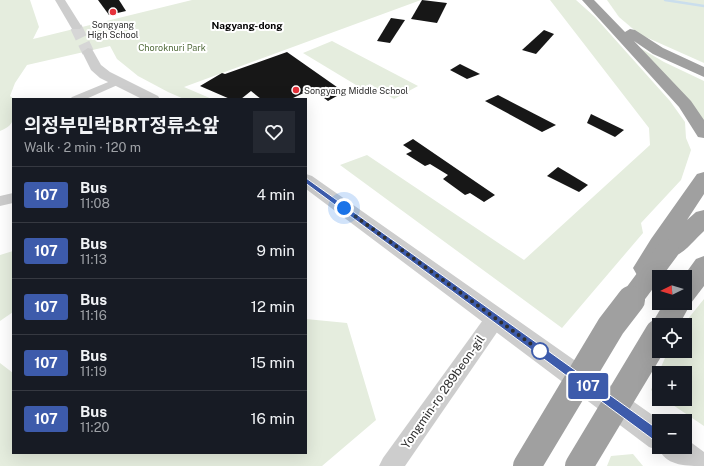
<!DOCTYPE html>
<html lang="en">
<head>
<meta charset="utf-8">
<style>
	body { margin:0; font-family:"Public Sans","Noto Sans KR",sans-serif; background:#242831; color:#f1f3f6; height:100vh; display:flex; flex-direction:column; font-size:15px; white-space:nowrap }
	* { box-sizing:border-box; margin:0 }
	p { font-size:13px; color:#9ea1a6 }
	.icon { flex:none; width:22px; height:22px; fill:none; stroke:currentColor; stroke-width:2; stroke-linecap:round; stroke-linejoin:round }
	.map { position:relative; flex:1; overflow:hidden }
	.details { position:absolute; left:12px; top:98px; width:295px; height:356px; display:flex; flex-direction:column; background:#171b24; border-radius:0px; box-shadow:0 4px 16px #0002 }
	.details>* { flex:none }
	.badge { padding:0 8px; border-radius:3px; font-size:14px; line-height:26px }
	.needle { width:26px; rotate:265deg }
	.buttons { position:absolute; left:652px; top:270px; display:grid; gap:8px }
	.buttons a { display:grid; place-items:center; width:40px; height:40px; border-radius:0px; background:#171b24; box-shadow:0 4px 16px #0002; font-size:20px }
	.you { position:absolute; width:20px; height:20px; margin:-10px; border:3px solid #fff; border-radius:50%; background:#1a73e8; box-shadow:0 0 0 6px #1a73e833 }
	.map>.badge { position:absolute; translate:-50% -50%; box-shadow:0 0 0 2px #fff }
	.round { display:grid; place-items:center; flex:none; width:42px; height:42px; border-radius:0px; background:#242831 }
	.overview { display:flex; align-items:center; justify-content:space-between; height:68px; padding:0 12px }
	h1 { font-size:19px; font-weight:700; line-height:30px }
	ul { padding:0; list-style:none }
	li { display:flex; align-items:center; gap:12px; height:56px; padding:0 12px; border-top:1px solid #363941 }
	li div { flex:1 }
	li b { display:block; font-size:15px }
	li em { font-style:normal }
	li .badge { min-width:44px; font-weight:700; text-align:center }
	.map>svg:first-child { display:block }
	.green { fill:#e5edde }
	.lines { fill:none; stroke-linecap:round; stroke-linejoin:round }
	.stream { stroke:#cadeed; stroke-width:2.5 }
	.building { fill:#171717 }
	.tertiary-tunnel { stroke:#d6d6d6; stroke-width:12; stroke-dasharray:12 6; stroke-linecap:butt }
	.minor { fill:#cdcdcd; fill-rule:evenodd }
	.tertiary { fill:#cdcdcd; fill-rule:evenodd }
	.trunk { fill:#a0a0a0; fill-rule:evenodd }
	.trunk-bridge-far1 { stroke:#a0a0a0; stroke-width:22 }
	.trunk-bridge { stroke:#a0a0a0; stroke-width:28 }
	.line { fill:#3d5bab; stroke:#fff }
	.walk { stroke:#303030; stroke-width:4; stroke-dasharray:0 7.2 }
	.poi-dot { fill:#e6323b; stroke:#fff; stroke-width:1.5 }
	.stop-dot { fill:#fff; stroke:#3d5bab; stroke-width:2 }
	.labels { text-anchor:middle; dominant-baseline:central; stroke-width:4; stroke-linejoin:round; paint-order:stroke }
	.far-poi-label { font-size:9px; fill:#303030; stroke:#fff }
	.far-park-label { font-size:9px; fill:#526c3c; stroke:#fff }
	.far-quarter-label { font-size:10px; font-weight:bold; fill:#000; stroke:#fff }
	.near-street-label { font-size:12px; fill:#303030; stroke:#fff }
</style>
</head>
<body>
<div class="map">
<svg width="704" height="466" viewBox="0 0 704 466">
	<rect width="100%" height="100%" fill="#fff"/>
	<g class="green">
		<path d="M 0,0 L 30,0 L 39,27 L 33,39 L 192,0 L 421,0 L 184,87 L 212,99 L 184,99 L 168,92 L 138,76 L 117,59 L 110,46 L 27,65 L 15,83 L 10,96 L 14,99 C 10,115 20,123 0,131 Z"/>
		<path d="M 550,0 L 576,0 L 595,17 L 670,101 L 685,122 L 686,138 L 691,150 L 681,180 L 641,223 L 643,233 L 562,328 L 340,165 L 367,155 L 524,260 L 650,145 L 649,128 Z"/>
		<path d="M 607,0 L 704,0 L 704,63 L 639,34 L 619,17 Z"/>
		<path d="M 332,41 L 418,86 L 394,99 L 370,84 L 361,88 L 303,53 Z"/>
		<path d="M 635,45 L 664,62 L 704,81 L 704,124 Z"/>
		<path d="M 13,251 L 13,312 L 0,321 L 0,255 Z"/>
		<path d="M 704,299 L 704,426 L 664,399 L 685,399 L 685,373 L 659,373 L 659,396 L 651,390 L 668,351 L 685,351 L 685,325 L 683,325 Z"/>
		<path d="M 306,319 L 347,323 L 376,420 L 322,466 L 0,466 L 0,363 L 13,373 L 13,453 L 306,453 Z"/>
		<path d="M 633,454 L 643,466 L 607,466 L 611,456 Z"/>
	</g>
	<g class="lines">
		<path class="stream" d="M 665,0 L 704,6"/>
	</g>
	<g class="building">
		<path d="M 98,0 L 119,0 L 126,11 L 109,15 Z"/>
		<path d="M 422,0 L 447,3 L 437,23 L 411,19 Z"/>
		<path d="M 391,18 L 405,20 L 390,43 L 377,41 Z"/>
		<path d="M 544,30 L 554,34 L 536,54 L 522,50 Z"/>
		<path d="M 287,52 L 344,92 L 328,101 L 312,89 L 291,99 L 261,99 L 251,91 L 241,99 L 230,99 L 200,86 L 222,73 L 225,74 Z"/>
		<path d="M 460,64 L 480,74 L 467,79 L 450,70 Z"/>
		<path d="M 498,95 L 556,125 L 542,132 L 485,101 Z"/>
		<path d="M 591,114 L 624,130 L 615,137 L 587,123 Z"/>
		<path d="M 413,139 L 495,195 L 484,202 L 470,193 L 465,195 L 443,179 L 448,175 L 430,164 L 425,166 L 406,154 L 412,151 L 403,145 Z"/>
		<path d="M 558,167 L 588,185 L 579,192 L 547,176 Z"/>
	</g>
	<g class="lines">
		<path class="tertiary-tunnel" d="M 76,27 L 88,52"/>
		<g class="minor">
			<path d="M 118,78 L 122,79 L 123,81 L 122,83 L 86,99 L 70,99 L 72,97 Z"/>
			<path d="M 13,193 L 13,203 L 0,206 L 0,196 Z"/>
			<path d="M 495,310 L 502,313 L 504,319 L 502,325 L 405,466 L 379,466 L 383,458 L 488,313 Z"/>
		</g>
		<g class="tertiary">
			<path d="M 55,0 L 65,0 L 82,27 L 80,29 L 72,29 Z"/>
			<path d="M 88,48 L 92,49 L 101,65 L 110,72 L 158,96 L 160,99 L 142,99 L 100,78 L 91,70 L 82,52 Z"/>
			<path d="M 306,174 L 312,176 L 661,421 L 659,421 L 659,447 L 685,447 L 685,438 L 704,452 L 704,466 C 687,466 668,466 660,451 L 649,447 L 306,189 Z"/>
		</g>
		<g class="trunk">
			<path d="M 582,0 L 594,0 L 625,32 L 630,29 L 635,30 L 663,48 L 704,67 L 704,77 L 653,54 L 634,41 L 691,101 L 704,120 L 704,138 L 698,137 L 679,107 Z"/>
			<path d="M 704,172 L 704,194 L 687,220 L 696,212 L 704,210 L 704,231 C 694,240 678,262 663,258 L 653,275 L 645,278 L 637,275 L 633,268 L 651,239 L 697,174 Z"/>
			<path d="M 704,256 L 704,286 L 691,303 L 679,325 L 659,325 L 659,335 L 655,334 L 651,325 L 664,303 L 685,303 L 685,277 L 683,277 L 696,259 Z"/>
		</g>
		<path class="trunk-bridge-far1" d="M 630,301 L 668,250"/>
		<g class="trunk-bridge">
			<path d="M 527,466 L 611,326 L 631,300"/>
			<path d="M 579,466 L 659,333"/>
		</g>
	</g>
	<path class="line" d="M 306,178 L 663,433 L 665,437 L 663,441 L 659,442 L 655,441 L 304,182 L 303,180 Z"/>
	<g class="lines">
		<path class="walk" d="M 344,208 L 546,355 L 540,351"/>
	</g>
	<g class="poi-dot">
		<circle cx="113" cy="12" r="4"/>
		<circle cx="296" cy="90" r="4"/>
	</g>
	<circle class="stop-dot" cx="540" cy="351" r="8"/>
	<g class="labels">
		<g class="far-poi-label">
			<text x="113" y="24">Songyang<tspan x="113" dy="10">High School</tspan></text>
			<text x="304" y="90" text-anchor="start">Songyang Middle School</text>
		</g>
		<g class="far-park-label">
			<text x="172" y="47">Choroknuri Park</text>
		</g>
		<g class="far-quarter-label">
			<text x="247" y="25">Nagyang-dong</text>
		</g>
		<g class="near-street-label">
			<text transform="translate(443 392) rotate(-55)">Yongmin-ro 289beon-gil</text>
		</g>
	</g>
</svg>
<div class="buttons">
<a><svg class="needle" viewBox="-14 -14 28 28"><path d="M0-13l5 13h-10z" fill="#e53935"/><path d="M0 13l5-13h-10z" fill="#9ea1a6"/></svg></a>
<a><svg class="icon" aria-label="locate" viewBox="0 0 24 24"><circle cx="12" cy="12" r="6"/><path d="M12 2v4M12 18v4M2 12h4M18 12h4"/></svg></a>
<a>+</a>
<a>−</a>
</div>
<div class="you" style="left:344px;top:208px"></div>
<b class="badge" style="left:588px;top:386px;background:#3d5bab;color:#fff">107</b>
<section class="details">
<div class="overview"><div><h1>의정부민락BRT정류소앞</h1><p>Walk · 2 min · 120 m</p></div><a class="round"><svg class="icon" aria-label="heart" viewBox="0 0 24 24"><path d="M12 20l-8-8c-3-5 5-10 8-4 3-6 11-1 8 4z"/></svg></a></div>
<ul>
<li><span class="badge" style="background:#3d5bab;color:#fff">107</span><div><b>Bus</b><p>11:08</p></div><em>4 min</em></li>
<li><span class="badge" style="background:#3d5bab;color:#fff">107</span><div><b>Bus</b><p>11:13</p></div><em>9 min</em></li>
<li><span class="badge" style="background:#3d5bab;color:#fff">107</span><div><b>Bus</b><p>11:16</p></div><em>12 min</em></li>
<li><span class="badge" style="background:#3d5bab;color:#fff">107</span><div><b>Bus</b><p>11:19</p></div><em>15 min</em></li>
<li><span class="badge" style="background:#3d5bab;color:#fff">107</span><div><b>Bus</b><p>11:20</p></div><em>16 min</em></li>
</ul>
</section>
</div>
</body>
</html>
